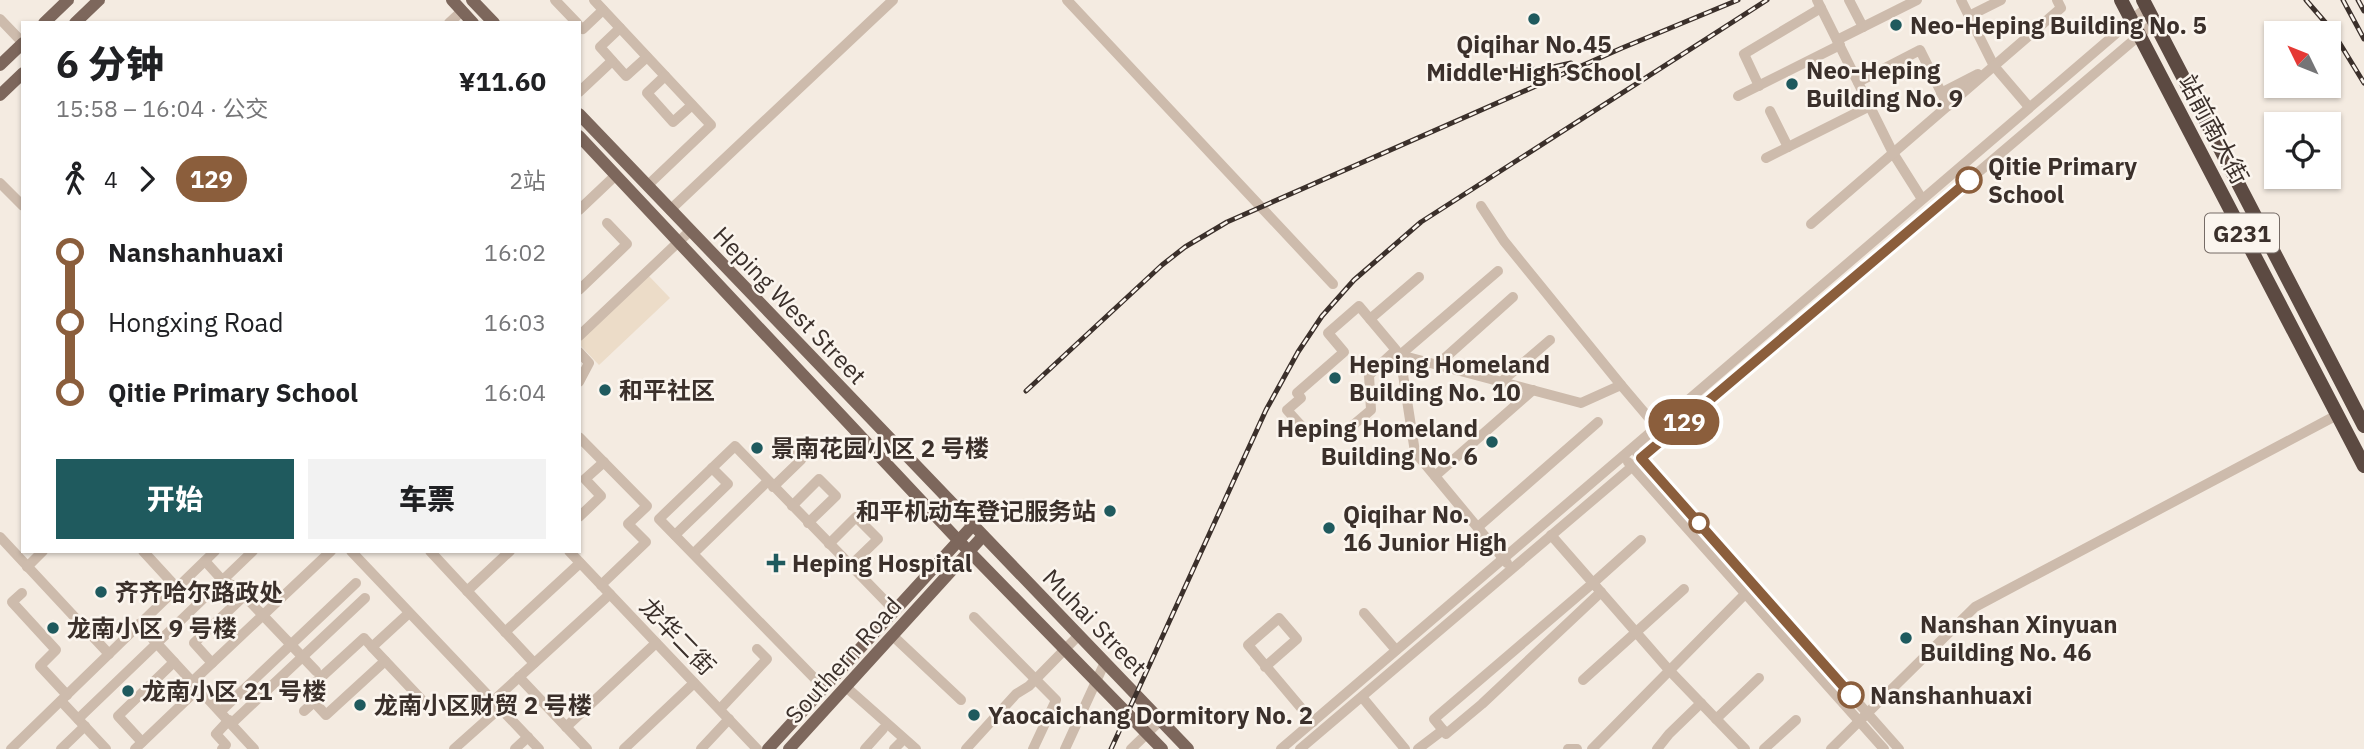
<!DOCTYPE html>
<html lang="zh">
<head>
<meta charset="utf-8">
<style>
	body { margin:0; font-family:"IBM Plex Sans","Noto Sans SC",sans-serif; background:#f2f2f2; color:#202124; height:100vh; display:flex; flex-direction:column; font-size:26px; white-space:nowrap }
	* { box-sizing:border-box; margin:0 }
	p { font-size:23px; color:#757577 }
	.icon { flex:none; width:38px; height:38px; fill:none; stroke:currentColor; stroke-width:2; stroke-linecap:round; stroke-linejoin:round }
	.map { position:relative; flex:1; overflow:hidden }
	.side { position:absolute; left:21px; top:21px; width:560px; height:532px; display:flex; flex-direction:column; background:#fff; border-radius:0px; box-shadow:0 2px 5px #0004 }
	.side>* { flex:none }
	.badge { padding:0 14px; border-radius:23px; font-size:24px; line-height:46px }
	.needle { width:46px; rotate:313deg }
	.tools { position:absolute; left:2264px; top:21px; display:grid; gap:14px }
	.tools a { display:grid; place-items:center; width:77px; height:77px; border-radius:0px; background:#fff; box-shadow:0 2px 5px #0004; font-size:35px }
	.map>.badge { position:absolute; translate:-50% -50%; box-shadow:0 0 0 4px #fff }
	.legs { display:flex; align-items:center; gap:10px; height:77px; padding:0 35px; font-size:23px }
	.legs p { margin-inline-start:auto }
	.overview { display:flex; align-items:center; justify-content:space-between; height:119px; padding:0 35px }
	h1 { font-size:38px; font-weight:800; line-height:52px }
	.button { display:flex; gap:14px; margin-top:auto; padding:14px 35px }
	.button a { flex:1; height:80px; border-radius:0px; background:#1f5a5e; color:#fff; font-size:28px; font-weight:800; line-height:80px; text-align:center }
	.button a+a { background:#f2f2f2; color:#202124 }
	ul { padding:0 35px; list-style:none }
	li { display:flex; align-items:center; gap:24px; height:70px; font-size:26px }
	li i { display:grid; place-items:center; width:10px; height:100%; margin:0 9px; background:currentColor }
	li i::after { content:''; width:18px; height:18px; margin:-9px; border:5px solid; border-radius:50%; background:#fff }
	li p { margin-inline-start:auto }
	li:first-child i { background:linear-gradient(#0000 50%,currentColor 0) }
	li:last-child i { background:linear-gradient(currentColor 50%,#0000 0) }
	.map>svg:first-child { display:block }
	.plaza { fill:#ecdcc8 }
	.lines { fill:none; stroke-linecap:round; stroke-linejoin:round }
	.minor { stroke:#cdbbac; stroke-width:10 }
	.major { stroke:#7d675c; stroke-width:12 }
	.highway { stroke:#5c4a42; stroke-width:14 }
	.rail-casing { stroke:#3b302b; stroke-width:5 }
	.rail { stroke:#fbf5ee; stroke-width:2.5; stroke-dasharray:8; stroke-linecap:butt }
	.line-1-casing { stroke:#fff; stroke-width:16 }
	.line-1 { stroke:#8b5e3c; stroke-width:10 }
	.poi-dot { fill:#1f5a5e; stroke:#fbf5ee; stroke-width:2.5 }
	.stop-1-dot { fill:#fff; stroke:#8b5e3c; stroke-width:3.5 }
	.labels { text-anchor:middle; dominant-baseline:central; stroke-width:5; stroke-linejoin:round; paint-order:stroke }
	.shield { fill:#fbf5ee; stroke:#756b66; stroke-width:2 }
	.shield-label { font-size:23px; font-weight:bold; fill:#3b302b }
	.poi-label { font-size:24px; font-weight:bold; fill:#3b302b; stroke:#fbf5ee; text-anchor:start }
	.street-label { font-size:24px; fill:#3b302b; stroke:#fbf5ee }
	.stop-label { font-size:24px; font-weight:bold; fill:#3b302b; stroke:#fbf5ee; text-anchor:start }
</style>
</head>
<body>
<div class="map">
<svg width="2364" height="749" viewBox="0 0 2364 749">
	<rect width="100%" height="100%" fill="#f4ebe1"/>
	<path class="plaza" d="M 647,274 L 670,298 L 599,365 L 579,344 L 579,339 Z"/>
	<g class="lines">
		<g class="minor">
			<path d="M 555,0 L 577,23"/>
			<path d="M 594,0 L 711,125 L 647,186"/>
			<path d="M 1067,0 L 1333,284"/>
			<path d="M 1817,0 L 1893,153 L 1922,199"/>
			<path d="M 1849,0 L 1863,27"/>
			<path d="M 1961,0 L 1994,66 L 2029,107"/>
			<path d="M 1969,16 L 2001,0"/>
			<path d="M 0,19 L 23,43"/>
			<path d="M 449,23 L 462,11"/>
			<path d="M 579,26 L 583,29 L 603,10"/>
			<path d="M 620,28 L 600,47 L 626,76 L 647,57"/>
			<path d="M 1837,40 L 1917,0"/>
			<path d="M 665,76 L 647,93 L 673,122 L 692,105"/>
			<path d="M 1858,82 L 1920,50 L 1948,106"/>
			<path d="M 1759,86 L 1744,54 L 1821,8"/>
			<path d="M 579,92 L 612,61"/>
			<path d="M 1941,93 L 1978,74"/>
			<path d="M 1738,96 L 1840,45"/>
			<path d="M 1770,111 L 1788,147"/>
			<path d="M 1766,158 L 1870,106"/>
			<path d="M 0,183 L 23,206"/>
			<path d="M 1481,206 L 1504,241 L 1621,385"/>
			<path d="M 579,210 L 616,175"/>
			<path d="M 670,210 L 893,0"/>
			<path d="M 1811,224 L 2061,8 L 2057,0"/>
			<path d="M 579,290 L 627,244 L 607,223"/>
			<path d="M 1370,319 L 1419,277"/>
			<path d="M 579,336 L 690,231"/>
			<path d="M 1396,350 L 1369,375 L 1371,410 L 1346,431 L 1306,431 L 1287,410 L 1301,398 L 1297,393 L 1344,352 L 1328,333 L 1359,306 L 1396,350 L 1400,355 L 1498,271"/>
			<path d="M 579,352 L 589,363 L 579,382"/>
			<path d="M 1437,365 L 1513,297"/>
			<path d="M 1501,382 L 1550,340"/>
			<path d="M 579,437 L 647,506 L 628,524 L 646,542 L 601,585"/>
			<path d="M 1637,453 L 1899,749"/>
			<path d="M 1628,462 L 1884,749"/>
			<path d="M 1435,476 L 1533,390"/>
			<path d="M 773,487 L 801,460 L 784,443"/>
			<path d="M 792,506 L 819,479 L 836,496 L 808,523"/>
			<path d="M 579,517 L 601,496 L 585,479 L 604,462"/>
			<path d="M 1478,527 L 1598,422"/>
			<path d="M 675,535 L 728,484 L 712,468"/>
			<path d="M 1551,535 L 1593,583 L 1641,540"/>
			<path d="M 0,537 L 109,654"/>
			<path d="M 829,544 L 856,517 L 878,539 L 850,566"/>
			<path d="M 697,550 L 768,481"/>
			<path d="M 143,551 L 177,588"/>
			<path d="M 351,551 L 539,749"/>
			<path d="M 430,551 L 534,663"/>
			<path d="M 569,551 L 757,749"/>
			<path d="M 205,561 L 224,582 L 235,586 L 316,671"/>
			<path d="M 1507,563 L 1415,452 L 1400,355 L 1581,403 L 1621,385 L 1660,431"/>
			<path d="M 27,567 L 43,551"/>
			<path d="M 467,591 L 510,551"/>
			<path d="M 22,593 L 12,602 L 56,650 L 40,666 L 67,695"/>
			<path d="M 409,613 L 372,647 L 421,699"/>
			<path d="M 1364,613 L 1396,650"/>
			<path d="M 974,617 L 1056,700 L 1033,749"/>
			<path d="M 139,624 L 254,749"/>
			<path d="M 505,632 L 580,563"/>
			<path d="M 893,636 L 961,700"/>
			<path d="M 212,663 L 194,643 L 244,596"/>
			<path d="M 1265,667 L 1297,639 L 1279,618 L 1248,645 L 1313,722"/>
			<path d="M 519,677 L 587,749"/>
			<path d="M 1583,680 L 1684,589"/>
			<path d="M 193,681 L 331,551"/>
			<path d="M 846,687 L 916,749"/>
			<path d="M 824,688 L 659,519 L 735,446 L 894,610"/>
			<path d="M 1362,697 L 1405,749"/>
			<path d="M 61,701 L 106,749"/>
			<path d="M 493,701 L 610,594"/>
			<path d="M 314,702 L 326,715 L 385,661"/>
			<path d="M 720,709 L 767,659 L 757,649"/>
			<path d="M 221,711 L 356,583"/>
			<path d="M 304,711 L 314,702 L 305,692 L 364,638 L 372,647"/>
			<path d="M 78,719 L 253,551"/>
			<path d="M 1716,719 L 1759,678"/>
			<path d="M 232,723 L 365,598"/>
			<path d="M 566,727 L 656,643"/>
			<path d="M 1443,730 L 1446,734 L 1482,704 L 1601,592"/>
			<path d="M 142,742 L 118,716 L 174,662"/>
			<path d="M 11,749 L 215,551"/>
			<path d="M 61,749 L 85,726"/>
			<path d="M 135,749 L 199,688"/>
			<path d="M 222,749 L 226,745 L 216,734 L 229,720"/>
			<path d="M 454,749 L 500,708"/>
			<path d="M 515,749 L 528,737"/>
			<path d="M 624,749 L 694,683"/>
			<path d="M 701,749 L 729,719"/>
			<path d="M 865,749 L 883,729"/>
			<path d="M 894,749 L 900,743"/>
			<path d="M 966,749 L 1016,694 L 1029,686 L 1078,636"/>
			<path d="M 1065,749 L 1105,662"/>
			<path d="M 1131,749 L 1161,720"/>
			<path d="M 1281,749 L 2147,7"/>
			<path d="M 1300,749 L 2155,22"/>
			<path d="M 1418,749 L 1443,730 L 1434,719 L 1593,583 L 1669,670 L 1745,749"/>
			<path d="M 1568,749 L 1577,749"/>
			<path d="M 1592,749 L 1749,590"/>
			<path d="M 1657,749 L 1669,734 L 1701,703"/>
			<path d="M 1764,749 L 1796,720"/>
			<path d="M 1831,749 L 1975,607 L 2337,415"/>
		</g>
		<g class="major">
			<path d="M 452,0 L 473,23"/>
			<path d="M 472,0 L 494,23"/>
			<path d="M 44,23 L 68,0"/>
			<path d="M 75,23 L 99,0"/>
			<path d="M 0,65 L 23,43"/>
			<path d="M 0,95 L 23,73"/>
			<path d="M 579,114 L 1188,749"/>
			<path d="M 579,136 L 958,540 L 1162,749"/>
			<path d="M 768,749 L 973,525"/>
			<path d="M 789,749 L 983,536"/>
		</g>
		<g class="highway">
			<path d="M 2121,0 L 2364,466"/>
			<path d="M 2143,0 L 2364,426"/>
		</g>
		<defs>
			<g id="rail">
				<path d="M 2306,0 L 2331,29 L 2364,83"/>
				<path d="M 2343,0 L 2364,39"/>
				<path d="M 2358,0 L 2364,11"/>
				<path d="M 1492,71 L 1544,69 L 1571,63"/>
				<path d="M 1026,391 L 1162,265 L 1185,247 L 1227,222 L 1622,48 L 1738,0"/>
				<path d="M 1111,749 L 1266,410 L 1298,352 L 1322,316 L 1354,280 L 1421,222 L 1767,0"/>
			</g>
		</defs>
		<use href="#rail" class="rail-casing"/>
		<use href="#rail" class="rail"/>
	</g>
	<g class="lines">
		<defs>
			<path id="line-1" d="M 1851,695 L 1641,458 L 1969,180"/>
		</defs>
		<use href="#line-1" class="line-1-casing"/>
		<use href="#line-1" class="line-1"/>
	</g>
	<g class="poi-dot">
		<circle cx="1534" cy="19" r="7"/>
		<circle cx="1896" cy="25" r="7"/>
		<circle cx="1792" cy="84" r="7"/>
		<circle cx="1335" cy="378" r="7"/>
		<circle cx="605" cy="390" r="7"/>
		<circle cx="1492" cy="442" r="7"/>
		<circle cx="757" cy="448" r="7"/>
		<circle cx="1110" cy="511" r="7"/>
		<circle cx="1329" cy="528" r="7"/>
		<path d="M772.5 552.5h7v7h7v7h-7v7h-7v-7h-7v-7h7z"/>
		<circle cx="101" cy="592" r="7"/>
		<circle cx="53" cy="628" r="7"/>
		<circle cx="1906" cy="638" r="7"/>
		<circle cx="128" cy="691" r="7"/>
		<circle cx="360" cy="705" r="7"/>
		<circle cx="974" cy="715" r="7"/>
	</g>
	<g class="stop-1-dot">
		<circle cx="1969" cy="180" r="12"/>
		<circle cx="1699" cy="523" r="9"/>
		<circle cx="1851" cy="695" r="12"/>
	</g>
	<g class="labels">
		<rect class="shield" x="2205" y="213.5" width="74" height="39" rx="5"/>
		<g class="shield-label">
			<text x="2242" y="233">G231</text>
		</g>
		<g class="poi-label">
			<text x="1910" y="25">Neo-Heping Building No. 5</text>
			<text x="1534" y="44" text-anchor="middle">Qiqihar No.45<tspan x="1534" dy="28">Middle High School</tspan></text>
			<text x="1806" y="70">Neo-Heping<tspan x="1806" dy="28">Building No. 9</tspan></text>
			<text x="1349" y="364">Heping Homeland<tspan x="1349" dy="28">Building No. 10</tspan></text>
			<text x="619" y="390">和平社区</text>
			<text x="1478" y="428" text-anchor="end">Heping Homeland<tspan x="1478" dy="28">Building No. 6</tspan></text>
			<text x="771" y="448">景南花园小区 2 号楼</text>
			<text x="1096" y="511" text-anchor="end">和平机动车登记服务站</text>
			<text x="1343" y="514">Qiqihar No.<tspan x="1343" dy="28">16 Junior High</tspan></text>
			<text x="792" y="563">Heping Hospital</text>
			<text x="115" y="592">齐齐哈尔路政处</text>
			<text x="1920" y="624">Nanshan Xinyuan<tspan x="1920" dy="28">Building No. 46</tspan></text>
			<text x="67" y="628">龙南小区 9 号楼</text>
			<text x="142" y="691">龙南小区 21 号楼</text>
			<text x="374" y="705">龙南小区财贸 2 号楼</text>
			<text x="988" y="715">Yaocaichang Dormitory No. 2</text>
		</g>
		<g class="street-label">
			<text transform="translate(2214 129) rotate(62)">站前南大街</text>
			<text transform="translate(790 305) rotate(46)">Heping West Street</text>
			<text transform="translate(1095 622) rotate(46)">Muhai Street</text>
			<text transform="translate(678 636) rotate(46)">龙华二街</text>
			<text transform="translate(843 660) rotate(-48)">Southern Road</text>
		</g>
		<g class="stop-label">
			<text x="1988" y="166">Qitie Primary<tspan x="1988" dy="28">School</tspan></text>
			<text x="1870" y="695">Nanshanhuaxi</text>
		</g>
	</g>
</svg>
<div class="tools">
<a><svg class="needle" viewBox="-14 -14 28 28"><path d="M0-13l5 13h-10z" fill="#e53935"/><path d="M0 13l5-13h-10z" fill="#757577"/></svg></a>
<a><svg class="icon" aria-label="locate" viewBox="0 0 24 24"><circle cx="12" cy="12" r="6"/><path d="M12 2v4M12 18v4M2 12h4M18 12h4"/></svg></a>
</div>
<b class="badge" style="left:1684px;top:422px;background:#8b5e3c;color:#fff">129</b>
<section class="side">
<div class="overview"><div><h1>6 分钟</h1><p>15:58 – 16:04 · 公交</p></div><b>¥11.60</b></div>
<div class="legs"><svg class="icon" aria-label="walk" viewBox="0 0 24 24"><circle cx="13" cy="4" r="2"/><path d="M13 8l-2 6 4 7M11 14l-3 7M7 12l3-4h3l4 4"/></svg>4<svg class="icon" aria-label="forward" viewBox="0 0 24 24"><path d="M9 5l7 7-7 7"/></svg><b class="badge" style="background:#8b5e3c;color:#fff">129</b><p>2站</p></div>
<ul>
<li><i style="color:#8b5e3c"></i><b>Nanshanhuaxi</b><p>16:02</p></li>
<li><i style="color:#8b5e3c"></i><span>Hongxing Road</span><p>16:03</p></li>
<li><i style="color:#8b5e3c"></i><b>Qitie Primary School</b><p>16:04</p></li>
</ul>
<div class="button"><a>开始</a><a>车票</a></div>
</section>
</div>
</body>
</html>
